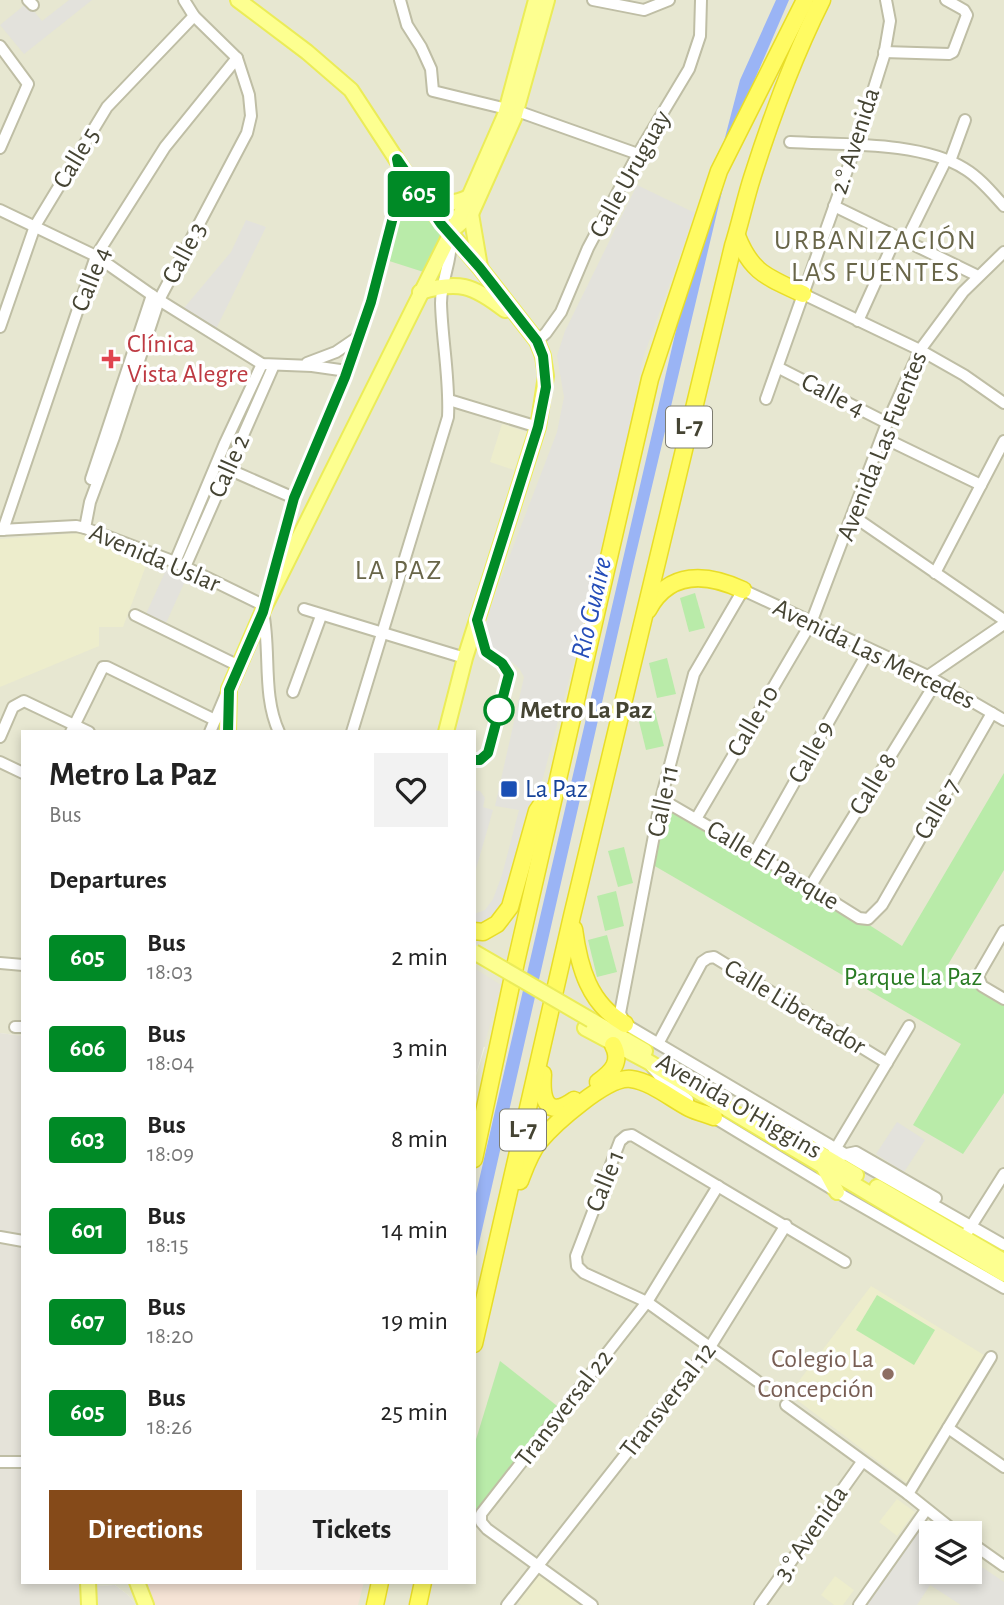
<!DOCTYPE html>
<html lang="en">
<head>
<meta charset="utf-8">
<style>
	body { margin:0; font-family:"Alegreya Sans",sans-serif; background:#f2f2f2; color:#222; height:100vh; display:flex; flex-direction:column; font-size:26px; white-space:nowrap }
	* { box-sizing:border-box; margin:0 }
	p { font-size:23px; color:#767676 }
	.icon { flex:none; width:38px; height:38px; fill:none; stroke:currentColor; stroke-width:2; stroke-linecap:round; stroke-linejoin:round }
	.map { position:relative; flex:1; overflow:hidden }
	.sheet { position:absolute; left:21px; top:730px; width:455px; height:854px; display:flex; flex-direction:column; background:#fff; border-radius:0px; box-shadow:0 4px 10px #0003 }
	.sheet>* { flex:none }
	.badge { padding:0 14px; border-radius:5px; font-size:24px; line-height:46px }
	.buttons { position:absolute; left:919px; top:1521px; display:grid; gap:14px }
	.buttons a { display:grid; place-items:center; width:63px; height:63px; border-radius:0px; background:#fff; box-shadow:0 4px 10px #0003; font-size:35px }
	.map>.badge { position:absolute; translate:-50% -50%; box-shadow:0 0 0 4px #fff }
	h2 { padding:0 28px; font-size:26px; line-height:63px }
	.round { display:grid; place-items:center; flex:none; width:74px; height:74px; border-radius:0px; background:#f2f2f2 }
	.summary { display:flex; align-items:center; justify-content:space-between; height:119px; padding:0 28px }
	h1 { font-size:33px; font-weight:700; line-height:52px }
	.action { display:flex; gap:14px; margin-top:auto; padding:14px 28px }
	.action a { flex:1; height:80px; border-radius:0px; background:#854a19; color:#fff; font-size:28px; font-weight:700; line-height:80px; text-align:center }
	.action a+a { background:#f2f2f2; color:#222 }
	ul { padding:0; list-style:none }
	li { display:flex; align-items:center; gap:21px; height:91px; padding:0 28px }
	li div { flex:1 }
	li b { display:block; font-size:26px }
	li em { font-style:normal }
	li .badge { min-width:77px; font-weight:700; text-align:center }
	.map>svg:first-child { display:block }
	.residential { fill:#e7e7d1; fill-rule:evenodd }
	.industrial { fill:#e5e3d9 }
	.education { fill:#ededcc }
	.medical { fill:#f5e3d5 }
	.green { fill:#b9eba9 }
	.parking { fill:#e3e2dc }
	.water { fill:#9ab4f5 }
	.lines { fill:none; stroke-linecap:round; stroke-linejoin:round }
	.minor-casing { stroke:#bfbea5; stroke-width:14 }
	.major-casing { stroke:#ebec58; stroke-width:18 }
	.highway-casing { stroke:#e8dd28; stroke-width:19 }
	.minor { stroke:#fff; stroke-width:10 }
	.major { stroke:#fdff90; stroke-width:14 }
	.highway { stroke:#fffb62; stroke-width:16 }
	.major-bridge-casing { stroke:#ebec58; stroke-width:18; stroke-linecap:butt }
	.major-bridge { stroke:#fdff90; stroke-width:14 }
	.line-casing { stroke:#fff; stroke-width:16 }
	.line { stroke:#008a26; stroke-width:10 }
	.health-dot { fill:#e0444e; stroke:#fff; stroke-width:2.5 }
	.stop-dot { fill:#fff; stroke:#008a26; stroke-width:3.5 }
	.transit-dot { fill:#1a4fb4; stroke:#fff; stroke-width:2.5 }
	.education-dot { fill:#8d6e63; stroke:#fff; stroke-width:2.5 }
	.labels { text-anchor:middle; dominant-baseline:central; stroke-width:7; stroke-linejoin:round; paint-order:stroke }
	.shield { fill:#fff; stroke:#7d7c70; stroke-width:2 }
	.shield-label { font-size:24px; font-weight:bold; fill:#454433 }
	.street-label { font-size:26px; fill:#454433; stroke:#fff }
	.health-label { font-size:26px; fill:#be3a42; stroke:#fff; text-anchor:start }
	.stop-label { font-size:26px; font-weight:bold; fill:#454433; stroke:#fff; text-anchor:start }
	.transit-label { font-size:26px; fill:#164399; stroke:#fff; text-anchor:start }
	.park-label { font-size:26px; fill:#297b23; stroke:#fff }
	.education-label { font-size:26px; fill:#785e54; stroke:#fff; text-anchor:end }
	.neighbourhood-label { font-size:28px; letter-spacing:2px; fill:#696649; stroke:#fff }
	.water-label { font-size:28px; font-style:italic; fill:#254db8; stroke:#fff }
</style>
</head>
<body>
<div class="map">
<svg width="1004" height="1605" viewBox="0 0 1004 1605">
	<rect width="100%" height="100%" fill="#f3f3e3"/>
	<path class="residential" d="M 0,0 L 1004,0 L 1004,1605 L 136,1605 L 128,1595 L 115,1585 L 78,1587 L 79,1582 L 474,1582 L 474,1082 L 485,1047 L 474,1046 L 474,732 L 23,732 L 23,1036 L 0,1033 ZM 931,1533 L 970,1533 L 970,1572 L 931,1572 Z"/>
	<g class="industrial">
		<path d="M 474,968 L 501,985 L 474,1082 Z"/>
		<path d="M 0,1033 L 23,1036 L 23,1582 L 79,1582 L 79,1587 L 115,1585 L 128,1595 L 136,1605 L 0,1605 Z"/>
	</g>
	<g class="education">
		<path d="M 502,424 L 527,432 L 514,470 L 490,462 Z"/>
		<path d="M 80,533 L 147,563 L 123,627 L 99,627 L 99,646 L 0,687 L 0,539 Z"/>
		<path d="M 871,1286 L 984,1355 L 907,1483 L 789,1394 Z"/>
		<path d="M 897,1499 L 915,1512 L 897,1536 L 879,1522 Z"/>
		<path d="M 540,1572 L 583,1605 L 521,1605 L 518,1602 Z"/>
		<path d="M 835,1576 L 854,1590 L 843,1605 L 834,1605 L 821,1595 Z"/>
	</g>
	<path class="medical" d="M 144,1582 L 364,1582 L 358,1605 L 153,1605 Z"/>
	<g class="green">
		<path d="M 418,204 L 450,239 L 433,275 L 383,259 C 390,238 394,208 418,204 Z"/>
		<path d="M 695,593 L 705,628 L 689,632 L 680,598 Z"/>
		<path d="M 667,658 L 676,694 L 657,698 L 649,663 Z"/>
		<path d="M 654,708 L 664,746 L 646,750 L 637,713 Z"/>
		<path d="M 1004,773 L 1004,870 L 946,968 L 1004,1003 L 1004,1093 L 963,1154 L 913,1125 L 961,1044 L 653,865 L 663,801 L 835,903 L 902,946 Z"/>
		<path d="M 624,847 L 633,883 L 618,887 L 608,851 Z"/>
		<path d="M 616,891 L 624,926 L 605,931 L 597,896 Z"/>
		<path d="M 607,935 L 617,972 L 597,977 L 588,940 Z"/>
		<path d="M 877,1295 L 935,1330 L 914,1365 L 856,1330 Z"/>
		<path d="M 500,1361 L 561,1409 L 476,1514 L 474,1513 L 474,1446 Z"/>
	</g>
	<g class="parking">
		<path d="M 69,0 L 92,0 L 24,54 L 0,25 L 27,3 L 42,21 Z"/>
		<path d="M 637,185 L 695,213 L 643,358 L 620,478 L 605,544 L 540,789 L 513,881 L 503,907 L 496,917 L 474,928 L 474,914 L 485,910 L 493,899 L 502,875 L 519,810 L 495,806 L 524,677 L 519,668 L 491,646 L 484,623 L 557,432 L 564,397 L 557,356 L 565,331 Z"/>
		<path d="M 246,220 L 266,227 L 216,329 L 184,308 L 231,252 Z"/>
		<path d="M 166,570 L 186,579 L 166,623 L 146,614 Z"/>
		<path d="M 474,790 L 480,791 L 485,798 L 483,807 L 493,810 L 474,876 Z"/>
		<path d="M 897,1122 L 925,1140 L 904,1172 L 876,1154 Z"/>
		<path d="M 920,1526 L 931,1533 L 931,1572 L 970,1572 L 970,1559 L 1004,1582 L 1004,1605 L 961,1605 L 930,1585 L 917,1605 L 865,1605 Z"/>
	</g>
	<path class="water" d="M 776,0 L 789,0 L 755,79 L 735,137 L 634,562 L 474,1265 L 474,1202 L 686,287 L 740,80 Z"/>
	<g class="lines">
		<defs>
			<g id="minor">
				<path d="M 28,0 L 33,5"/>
				<path d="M 400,0 L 407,25 L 421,47 L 431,69 L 433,91 L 507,109"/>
				<path d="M 593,0 L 644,10 L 669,0"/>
				<path d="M 0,46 L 28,84 L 0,148"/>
				<path d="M 884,52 L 949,54 L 953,52 L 967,15 L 964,10 L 946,0"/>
				<path d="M 517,111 L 638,154"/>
				<path d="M 790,142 C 841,145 921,141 965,169 C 980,178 992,193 1004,206"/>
				<path d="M 950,161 L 965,120"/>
				<path d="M 834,206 L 978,276"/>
				<path d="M 395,208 L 409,199 L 423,200"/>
				<path d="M 0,210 L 96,256 L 159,300 L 262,364 L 312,366 L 347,371"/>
				<path d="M 906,241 L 946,160"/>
				<path d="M 803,294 L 920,350 L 964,375 L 1004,403"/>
				<path d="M 858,321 L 896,237"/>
				<path d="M 0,327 L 35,226 L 107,107 L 194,16"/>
				<path d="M 537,341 L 546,333 L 561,312 L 588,248 L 638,154 L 689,69 L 700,36 L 701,0"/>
				<path d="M 307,363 L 336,352 L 358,337"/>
				<path d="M 779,368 L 887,423"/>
				<path d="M 766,399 L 856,145 L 884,56 L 890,21 L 886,0"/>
				<path d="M 449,400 L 538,427"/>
				<path d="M 882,437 L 981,485"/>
				<path d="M 228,469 L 294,498"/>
				<path d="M 91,479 L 152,295"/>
				<path d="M 853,516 L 1004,620"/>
				<path d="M 85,528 L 90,502 L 114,437 L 159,300 L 247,133 L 251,116 L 249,95 L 237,58 L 194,16 L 184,0"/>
				<path d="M 0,530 L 76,526 L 85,528 L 175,562 L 265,606 L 266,601"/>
				<path d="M 3,530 L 96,256 L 165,147 L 237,58"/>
				<path d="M 175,562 L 225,443 L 262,364"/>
				<path d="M 185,567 L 274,365"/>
				<path d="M 935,573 L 1004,441"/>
				<path d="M 270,586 L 294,498 L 345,377 L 371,302 L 399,194 L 398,165"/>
				<path d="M 304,609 L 465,658"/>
				<path d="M 263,612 C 271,651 262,695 279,732"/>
				<path d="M 135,615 L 239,666"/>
				<path d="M 928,676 L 1004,624"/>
				<path d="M 293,692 L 321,616"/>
				<path d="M 1004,720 L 928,676 L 743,590 L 694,674 L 661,799 L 620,1013 L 625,1024 L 862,1164 L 1004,1245"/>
				<path d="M 71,732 L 103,667 L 107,667 L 215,720"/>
				<path d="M 210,732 L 227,692"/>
				<path d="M 352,732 L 448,417 C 450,379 442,341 441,303 C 441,281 452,260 451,239"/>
				<path d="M 0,737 L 13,707 L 24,701 L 89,732"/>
				<path d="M 0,762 L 23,773"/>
				<path d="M 661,799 L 768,861 L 859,918 L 868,919 L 882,905 L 992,713"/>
				<path d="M 696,819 L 811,623 L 887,423 L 920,350 L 963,292 L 1004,252"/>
				<path d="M 754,854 L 869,650"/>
				<path d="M 810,887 L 936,682"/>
				<path d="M 1004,931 L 978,976 L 982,986 L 1004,999"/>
				<path d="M 0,963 L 23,965"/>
				<path d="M 15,1027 L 23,1027"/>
				<path d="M 659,1042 L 702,962 L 708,958 L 714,957 L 887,1063"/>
				<path d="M 651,1066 L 662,1079 L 688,1100"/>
				<path d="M 710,1115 L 842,1195 L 1004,1288"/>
				<path d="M 833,1153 L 909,1026"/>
				<path d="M 842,1155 L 856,1152 L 936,1198"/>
				<path d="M 968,1231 L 1004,1174"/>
				<path d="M 0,1237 L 23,1241"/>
				<path d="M 757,1381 L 647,1302 L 584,1273 L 577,1266 L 576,1256 L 620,1141 L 626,1136 L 632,1135 L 845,1262"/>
				<path d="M 786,1405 L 908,1494 L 957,1533"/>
				<path d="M 948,1428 L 1004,1467"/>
				<path d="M 0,1462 L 23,1462"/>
				<path d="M 908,1494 L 991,1357"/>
				<path d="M 970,1542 L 1004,1566"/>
				<path d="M 507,1605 L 710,1347 L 786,1225"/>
				<path d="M 592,1605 L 487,1529 L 481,1522 L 481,1514 L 647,1302 L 718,1186"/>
				<path d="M 760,1605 L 862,1462"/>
				<path d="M 859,1605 L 926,1510"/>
			</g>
			<g id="major">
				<path d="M 238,0 L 307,52 L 351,90 L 423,200 L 480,268 L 537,341 L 543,356 L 546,376 L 538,427 L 465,658 L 446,732"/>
				<path d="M 430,195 C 443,205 454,204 469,197"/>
				<path d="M 471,214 L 480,267"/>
				<path d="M 456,227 L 471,214 L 514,118 L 547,0"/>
				<path d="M 420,292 C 458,280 473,285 505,310"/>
				<path d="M 228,732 L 229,689 L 265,606 L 469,197 L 505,115 L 536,0"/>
				<path d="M 591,1020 L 645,1051"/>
				<path d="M 585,1028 L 647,1061 L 1004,1274"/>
				<path d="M 750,1112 L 856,1175"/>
				<path d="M 824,1168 L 837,1192"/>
				<path d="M 877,1187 L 1004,1261"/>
				<path d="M 88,1582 L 89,1605"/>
				<path d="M 137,1582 L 146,1605"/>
			</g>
			<g id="highway">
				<path d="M 737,236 C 752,274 768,277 803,294"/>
				<path d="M 648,610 C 669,570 707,573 743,590"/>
				<path d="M 574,929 C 579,967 589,1004 625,1024"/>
				<path d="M 474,931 L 483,932 L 497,924 L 510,907 L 537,811 L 550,792"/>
				<path d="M 543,1074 C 541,1100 547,1119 574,1100"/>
				<path d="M 598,1082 C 612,1072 622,1062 613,1045"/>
				<path d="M 474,1159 L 516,962 L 650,379 L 719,171 L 805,0"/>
				<path d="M 520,1181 C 525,1168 530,1153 539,1142 C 554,1124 607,1076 631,1079 C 652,1082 670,1098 689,1108 C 697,1112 706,1114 714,1117"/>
				<path d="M 474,1344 L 572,916 L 733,246 C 740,224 745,200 752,178 C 771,118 794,56 822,0"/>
				<path d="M 375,1605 L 380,1582"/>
				<path d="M 418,1605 L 423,1582"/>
			</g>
		</defs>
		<use href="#minor" class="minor-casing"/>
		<use href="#major" class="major-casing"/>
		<use href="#highway" class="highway-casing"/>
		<use href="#minor" class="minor"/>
		<use href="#major" class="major"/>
		<use href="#highway" class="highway"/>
		<defs>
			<path id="major-bridge" d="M 474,952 L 591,1020"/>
		</defs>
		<use href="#major-bridge" class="major-bridge-casing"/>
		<use href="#major-bridge" class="major-bridge"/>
	</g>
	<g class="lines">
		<defs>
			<path id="line" d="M 228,732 L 229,690 L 263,612 L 294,498 L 345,377 L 371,302 L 399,194 L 400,174 L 397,159 L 441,224 L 480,268 L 537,341 L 543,356 L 546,387 L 538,427 L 477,620 L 486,652 L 502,663 L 509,674 L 488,753 L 480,760 L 474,760"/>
		</defs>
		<use href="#line" class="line-casing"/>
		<use href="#line" class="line"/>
	</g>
	<path class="health-dot" d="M107.5 348.5h7v7h7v7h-7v7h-7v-7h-7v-7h7z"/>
	<circle class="stop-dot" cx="499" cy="710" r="14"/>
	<rect class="transit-dot" x="500" y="780" width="18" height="18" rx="3.5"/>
	<circle class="education-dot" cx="888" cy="1374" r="7"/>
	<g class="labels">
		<g class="shield">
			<rect x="666" y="406.5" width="46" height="41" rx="5"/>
			<rect x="500" y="1109.5" width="46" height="41" rx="5"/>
		</g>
		<g class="shield-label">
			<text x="689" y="427">L-7</text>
			<text x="523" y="1130">L-7</text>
		</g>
		<g class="street-label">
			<text transform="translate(855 141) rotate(-72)">2.° Avenida</text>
			<text transform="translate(76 158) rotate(-59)">Calle 5</text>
			<text transform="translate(630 174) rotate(-61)">Calle Uruguay</text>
			<text transform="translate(184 253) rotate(-62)">Calle 3</text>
			<text transform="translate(91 279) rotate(-68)">Calle 4</text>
			<text transform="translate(833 395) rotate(27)">Calle 4</text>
			<text transform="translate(882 446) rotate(-68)">Avenida Las Fuentes</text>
			<text transform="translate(229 466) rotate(-66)">Calle 2</text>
			<text transform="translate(155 558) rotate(23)">Avenida Uslar</text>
			<text transform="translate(874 654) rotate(26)">Avenida Las Mercedes</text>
			<text transform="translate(753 721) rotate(-60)">Calle 10</text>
			<text transform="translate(811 752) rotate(-61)">Calle 9</text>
			<text transform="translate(873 784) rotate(-59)">Calle 8</text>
			<text transform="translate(663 801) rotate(-78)">Calle 11</text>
			<text transform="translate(937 809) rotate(-60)">Calle 7</text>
			<text transform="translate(773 865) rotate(31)">Calle El Parque</text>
			<text transform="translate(795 1007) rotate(31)">Calle Libertador</text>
			<text transform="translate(739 1106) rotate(30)">Avenida O'Higgins</text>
			<text transform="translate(605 1181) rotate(-68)">Calle 1</text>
			<text transform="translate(668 1400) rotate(-52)">Transversal 12</text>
			<text transform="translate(564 1408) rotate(-52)">Transversal 22</text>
			<text transform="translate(811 1533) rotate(-55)">3.° Avenida</text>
		</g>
		<g class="health-label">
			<text x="127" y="344">Clínica<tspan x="127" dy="30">Vista Alegre</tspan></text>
		</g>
		<g class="stop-label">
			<text x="520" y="710">Metro La Paz</text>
		</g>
		<g class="transit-label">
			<text x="525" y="789">La Paz</text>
		</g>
		<g class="park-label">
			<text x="913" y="977">Parque La Paz</text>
		</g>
		<g class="education-label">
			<text x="874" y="1359">Colegio La<tspan x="874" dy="30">Concepción</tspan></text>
		</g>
		<g class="neighbourhood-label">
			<text x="876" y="241">URBANIZACIÓN<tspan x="876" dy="32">LAS FUENTES</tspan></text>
			<text x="399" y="571">LA PAZ</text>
		</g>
		<g class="water-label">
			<text transform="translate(592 608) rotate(-77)">Río Guaire</text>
		</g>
	</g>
</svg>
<div class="buttons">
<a><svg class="icon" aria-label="layers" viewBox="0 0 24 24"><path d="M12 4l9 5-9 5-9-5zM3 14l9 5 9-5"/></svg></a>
</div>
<b class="badge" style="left:419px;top:194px;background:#008a26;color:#fff">605</b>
<section class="sheet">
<div class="summary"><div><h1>Metro La Paz</h1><p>Bus</p></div><a class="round"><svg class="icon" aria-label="heart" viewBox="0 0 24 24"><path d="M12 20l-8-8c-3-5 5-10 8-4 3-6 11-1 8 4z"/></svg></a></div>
<h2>Departures</h2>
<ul>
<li><span class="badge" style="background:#008a26;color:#fff">605</span><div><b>Bus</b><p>18:03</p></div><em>2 min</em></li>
<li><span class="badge" style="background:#008a26;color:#fff">606</span><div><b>Bus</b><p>18:04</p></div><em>3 min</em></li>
<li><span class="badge" style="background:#008a26;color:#fff">603</span><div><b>Bus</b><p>18:09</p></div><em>8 min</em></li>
<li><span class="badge" style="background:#008a26;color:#fff">601</span><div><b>Bus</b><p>18:15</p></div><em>14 min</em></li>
<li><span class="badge" style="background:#008a26;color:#fff">607</span><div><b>Bus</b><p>18:20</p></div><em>19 min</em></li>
<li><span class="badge" style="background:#008a26;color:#fff">605</span><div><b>Bus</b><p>18:26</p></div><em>25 min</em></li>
</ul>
<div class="action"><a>Directions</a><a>Tickets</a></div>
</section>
</div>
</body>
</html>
